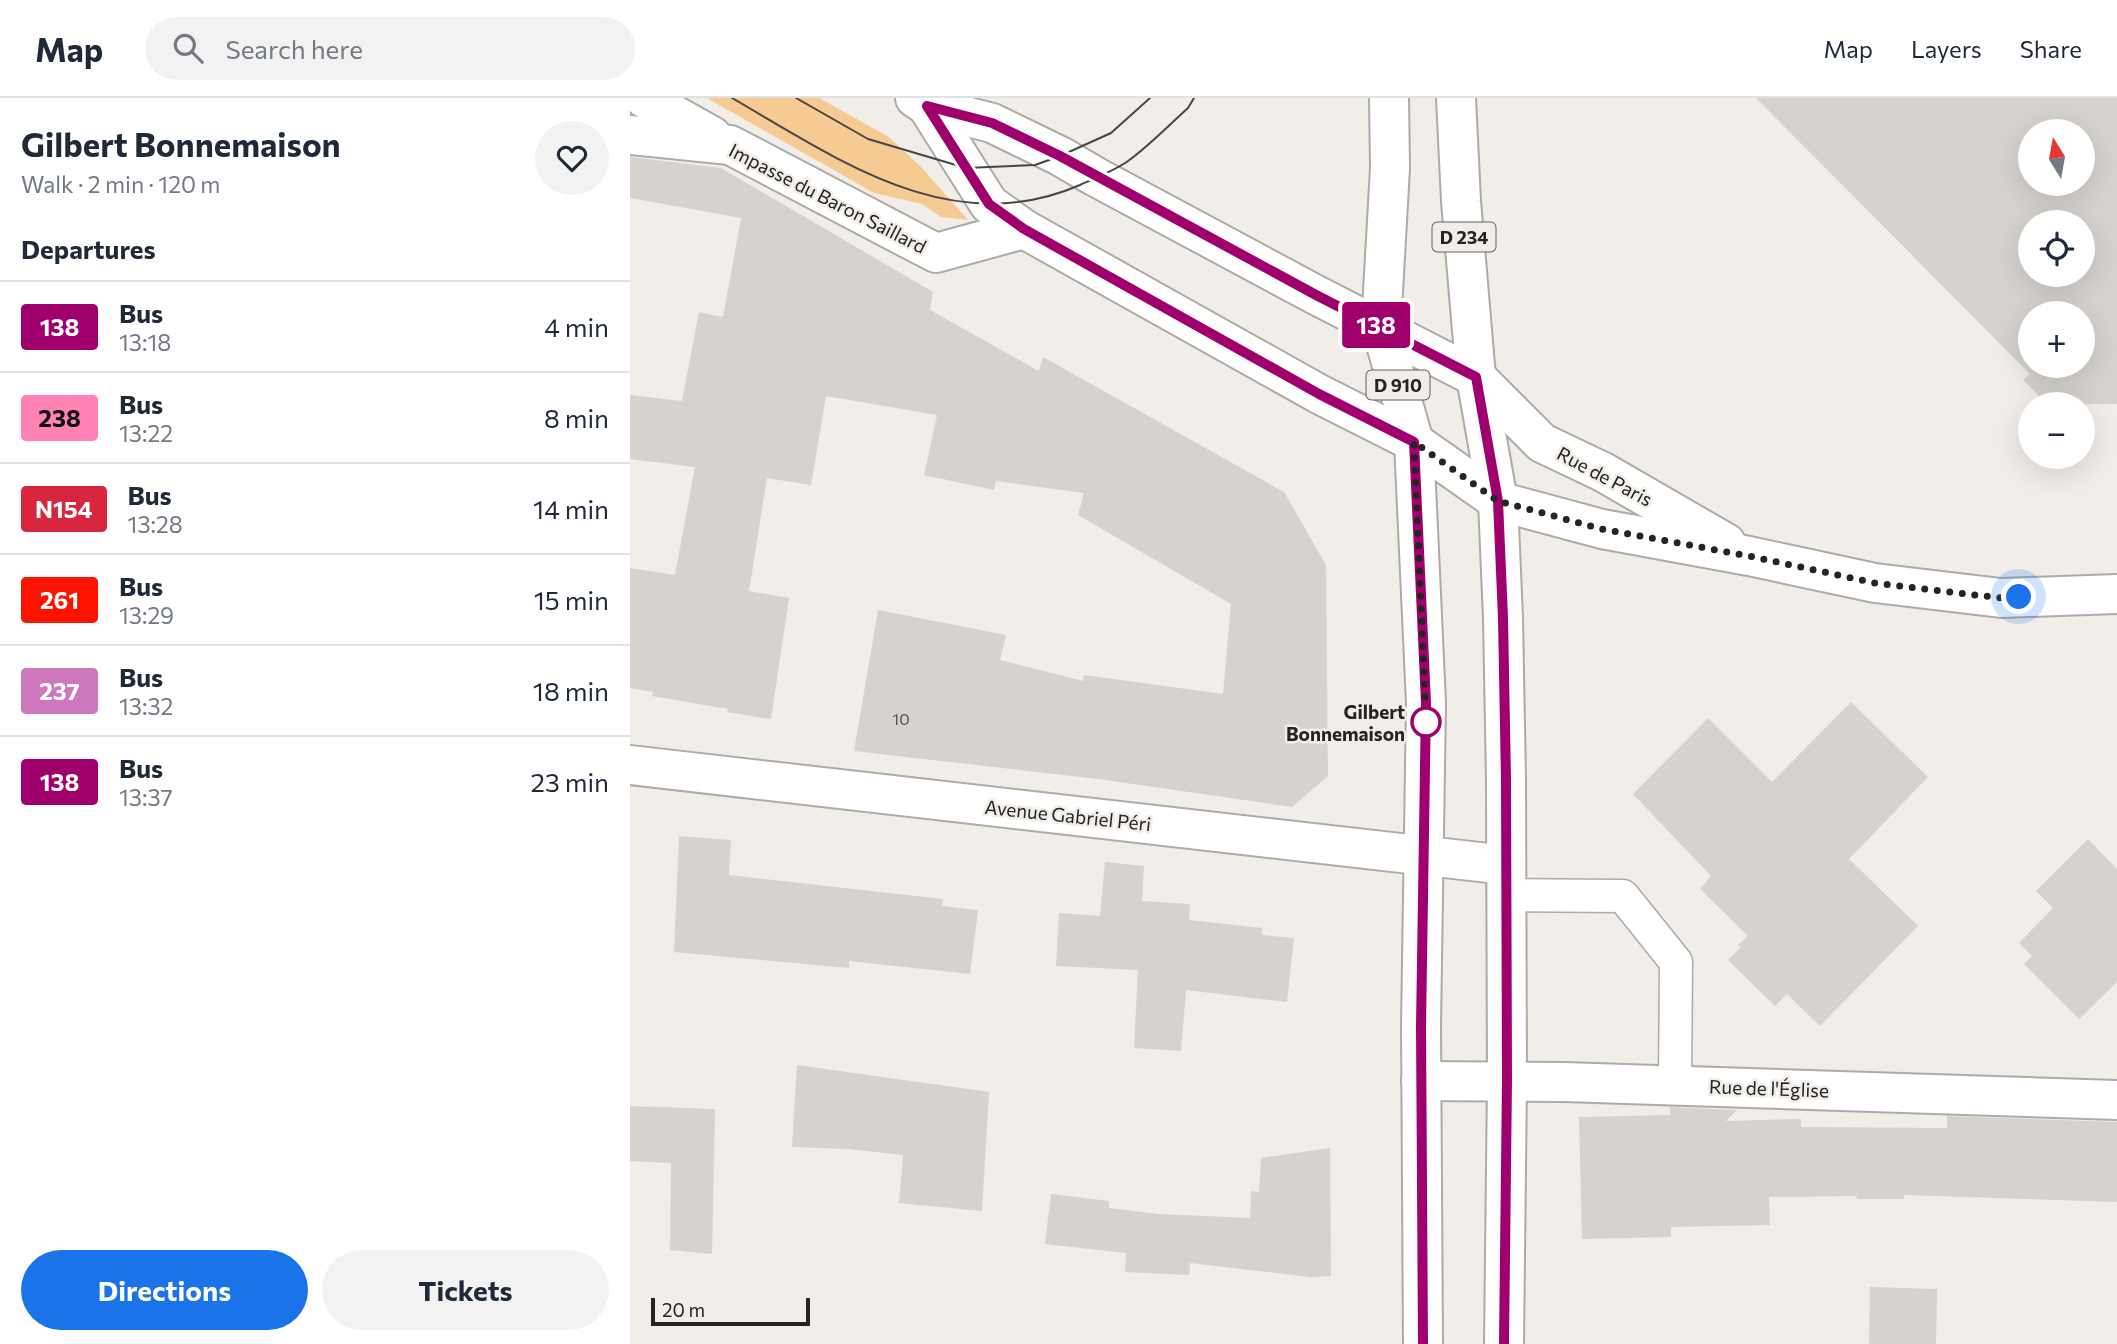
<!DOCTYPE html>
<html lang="en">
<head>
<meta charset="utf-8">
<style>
	body { margin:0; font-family:Commissioner,sans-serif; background:#f2f2f3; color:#1f2937; height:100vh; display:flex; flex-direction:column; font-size:26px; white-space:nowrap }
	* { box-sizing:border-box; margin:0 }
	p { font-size:23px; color:#747a83 }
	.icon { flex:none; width:38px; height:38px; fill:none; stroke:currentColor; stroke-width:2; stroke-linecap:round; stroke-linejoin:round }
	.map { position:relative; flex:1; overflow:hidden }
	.panel { display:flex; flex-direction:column; background:#fff; width:630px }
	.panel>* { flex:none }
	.badge { padding:0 14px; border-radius:5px; font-size:24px; line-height:46px }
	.needle { width:46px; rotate:349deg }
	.controls { position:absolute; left:1388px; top:21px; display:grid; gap:14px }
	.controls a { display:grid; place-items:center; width:77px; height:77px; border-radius:50%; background:#fff; box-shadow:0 7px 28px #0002; font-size:35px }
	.scale { position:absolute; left:21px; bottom:18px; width:159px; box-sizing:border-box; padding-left:7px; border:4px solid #262423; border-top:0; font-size:19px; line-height:24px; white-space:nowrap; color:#262423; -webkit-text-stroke:5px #f1ede8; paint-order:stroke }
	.you { position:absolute; width:35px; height:35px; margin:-18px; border:5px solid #fff; border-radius:50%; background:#1a73e8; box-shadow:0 0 0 10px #1a73e833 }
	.map>.badge { position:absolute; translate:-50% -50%; box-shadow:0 0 0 4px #fff }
	h2 { padding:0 21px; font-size:26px; line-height:63px }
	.round { display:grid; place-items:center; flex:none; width:74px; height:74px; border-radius:37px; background:#f2f2f3 }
	.head { display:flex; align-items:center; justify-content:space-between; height:119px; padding:0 21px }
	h1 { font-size:33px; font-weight:700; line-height:52px }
	.cta { display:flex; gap:14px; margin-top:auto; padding:14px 21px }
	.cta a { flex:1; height:80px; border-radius:42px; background:#1a73e8; color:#fff; font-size:28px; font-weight:700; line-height:80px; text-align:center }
	.cta a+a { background:#f2f2f3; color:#1f2937 }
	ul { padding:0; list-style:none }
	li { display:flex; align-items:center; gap:21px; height:91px; padding:0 21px; border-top:2px solid #e0e1e3 }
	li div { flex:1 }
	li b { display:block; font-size:26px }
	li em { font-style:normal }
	li .badge { min-width:77px; font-weight:700; text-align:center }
	header { display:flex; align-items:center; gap:42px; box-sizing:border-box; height:98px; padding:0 35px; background:#fff; border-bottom:2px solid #e0e1e3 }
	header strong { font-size:33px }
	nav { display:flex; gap:38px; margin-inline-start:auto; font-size:24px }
	.search { width:490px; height:63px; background:#f2f2f3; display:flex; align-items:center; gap:18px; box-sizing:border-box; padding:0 24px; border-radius:38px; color:#747a83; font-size:26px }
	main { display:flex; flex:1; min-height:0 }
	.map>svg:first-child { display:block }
	.green { fill:#f6ca93 }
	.building { fill:#d6d2cd; fill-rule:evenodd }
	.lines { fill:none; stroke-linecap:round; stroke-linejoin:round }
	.service-casing { stroke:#aeaaa6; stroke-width:35 }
	.minor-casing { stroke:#aeaaa6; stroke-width:42 }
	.primary-casing { stroke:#aeaaa6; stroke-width:42 }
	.service { stroke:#fff; stroke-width:32 }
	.minor { stroke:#fff; stroke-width:38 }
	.primary { stroke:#fff; stroke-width:38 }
	.tram { stroke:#484644; stroke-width:2 }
	.line-casing { stroke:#fff; stroke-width:16 }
	.line { stroke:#a0006e; stroke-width:10 }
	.walk { stroke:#262423; stroke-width:7; stroke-dasharray:0 12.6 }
	.stop-dot { fill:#fff; stroke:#a0006e; stroke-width:3.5 }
	.labels { text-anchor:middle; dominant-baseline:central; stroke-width:5; stroke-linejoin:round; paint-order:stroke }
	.number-label { font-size:16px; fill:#52504e }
	.shield { fill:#f1ede8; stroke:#63605e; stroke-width:2 }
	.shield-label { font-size:18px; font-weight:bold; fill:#262423 }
	.street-label { font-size:19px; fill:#262423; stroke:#f1ede8 }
	.stop-label { font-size:19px; font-weight:bold; fill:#262423; stroke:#f1ede8; text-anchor:end }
</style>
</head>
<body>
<header>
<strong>Map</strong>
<div class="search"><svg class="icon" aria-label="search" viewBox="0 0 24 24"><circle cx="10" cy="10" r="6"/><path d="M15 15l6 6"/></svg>Search here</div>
<nav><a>Map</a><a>Layers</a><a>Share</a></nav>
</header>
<main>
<section class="panel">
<div class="head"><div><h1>Gilbert Bonnemaison</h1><p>Walk · 2 min · 120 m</p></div><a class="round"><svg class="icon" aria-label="heart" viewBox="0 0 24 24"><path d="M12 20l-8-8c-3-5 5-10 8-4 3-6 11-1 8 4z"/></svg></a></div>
<h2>Departures</h2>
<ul>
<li><span class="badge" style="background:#a0006e;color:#fff">138</span><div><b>Bus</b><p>13:18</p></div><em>4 min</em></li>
<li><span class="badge" style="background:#ff82b4;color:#111">238</span><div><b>Bus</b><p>13:22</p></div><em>8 min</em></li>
<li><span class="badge" style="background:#d7263d;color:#fff">N154</span><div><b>Bus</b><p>13:28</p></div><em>14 min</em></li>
<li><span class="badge" style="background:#ff1300;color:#fff">261</span><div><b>Bus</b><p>13:29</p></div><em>15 min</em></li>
<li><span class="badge" style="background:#cd78bd;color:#fff">237</span><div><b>Bus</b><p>13:32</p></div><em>18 min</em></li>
<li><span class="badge" style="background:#a0006e;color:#fff">138</span><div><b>Bus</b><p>13:37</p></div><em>23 min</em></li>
</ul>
<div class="cta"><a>Directions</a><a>Tickets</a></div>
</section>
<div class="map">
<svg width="1487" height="1246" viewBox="0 0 1487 1246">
	<rect width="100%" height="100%" fill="#f1ede8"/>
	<path class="green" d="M 77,0 L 189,0 L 259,39 L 292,70 L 338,122 L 311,119 L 292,106 L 244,95 Z"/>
	<g class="building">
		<path d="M 1126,0 L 1487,0 L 1487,306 L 1417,306 L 1393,282 L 1400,276 ZM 1400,33 L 1452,33 L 1452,86 L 1400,86 ZM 1400,124 L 1452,124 L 1452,177 L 1400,177 ZM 1400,215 L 1452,215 L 1452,268 L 1400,268 Z"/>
		<path d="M 0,59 L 91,70 L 303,194 L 300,212 L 409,273 L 413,259 L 654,394 L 696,467 L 698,678 L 662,709 L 468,681 L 224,653 L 248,512 L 376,537 L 370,562 L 453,583 L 454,577 L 593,596 L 601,506 L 448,417 L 454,395 L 366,383 L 364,392 L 294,377 L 307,317 L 196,298 L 181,387 L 137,380 L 119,493 L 159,500 L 141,621 L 97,614 L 98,611 L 22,598 L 23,594 L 0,590 L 0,470 L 45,477 L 65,369 L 0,361 L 0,297 L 52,303 L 69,214 L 93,219 L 111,120 L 0,100 Z"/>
		<path d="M 1221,604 L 1298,679 L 1219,761 L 1288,828 L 1190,928 L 1157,896 L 1145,908 L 1098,862 L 1111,849 L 1108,847 L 1118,838 L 1070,791 L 1081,778 L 1003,696 L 1078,620 L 1142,684 Z"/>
		<path d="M 49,738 L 101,742 L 99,777 L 313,801 L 312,808 L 348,812 L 340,876 L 219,863 L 219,870 L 44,854 Z"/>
		<path d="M 1458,741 L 1487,771 L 1487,884 L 1449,921 L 1394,866 L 1402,858 L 1389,845 L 1423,810 L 1406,793 Z"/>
		<path d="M 475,764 L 514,768 L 512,803 L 560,806 L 559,822 L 632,830 L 632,837 L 664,840 L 657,904 L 556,892 L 551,953 L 504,950 L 508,872 L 426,868 L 429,815 L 470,818 Z"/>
		<path d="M 167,967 L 359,994 L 352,1113 L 269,1105 L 273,1057 L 218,1051 L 162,1049 Z"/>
		<path d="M 0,1008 L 85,1011 L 82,1156 L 40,1152 L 41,1065 L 0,1063 Z"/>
		<path d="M 1040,1009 L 1107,1012 L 1096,1023 L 1171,1021 L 1171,1029 L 1317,1030 L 1317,1018 L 1487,1024 L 1487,1104 L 1274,1097 L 1274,1101 L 1226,1101 L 1227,1098 L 1139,1099 L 1140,1127 L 1041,1129 L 1041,1139 L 952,1141 L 949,1019 L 1040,1017 Z"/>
		<path d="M 700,1050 L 701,1178 L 680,1179 L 560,1165 L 559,1177 L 495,1174 L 496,1155 L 415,1146 L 421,1096 L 479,1103 L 479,1110 L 528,1116 L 620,1120 L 621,1093 L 629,1094 L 631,1060 Z"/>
		<path d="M 1240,1189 L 1307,1191 L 1306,1246 L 1239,1246 Z"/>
	</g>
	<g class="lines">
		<defs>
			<path id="service" d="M 876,797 L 993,798 L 1046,864 L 1045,987"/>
			<g id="minor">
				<path d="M 14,0 L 82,38"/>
				<path d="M 0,37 L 100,47 L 306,155 L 394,131"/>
				<path d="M 846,279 L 912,345 L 973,374 L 1096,445"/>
				<path d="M 868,403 L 972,431 L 1119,458 L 1245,485 L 1371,500 L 1487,496"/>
				<path d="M 0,667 L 876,767"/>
				<path d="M 791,983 L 934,984 L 1487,1002"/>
			</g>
			<g id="primary">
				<path d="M 285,0 L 297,8 L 362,25 L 430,58 L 466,79 L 686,197 L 846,279"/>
				<path d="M 759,0 L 760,70 L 751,229 L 784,344 L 796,605 L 791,928 L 793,1246"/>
				<path d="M 826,0 L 831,103 L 846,279 L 868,403 L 873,520 L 876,682 L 877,982 L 874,1246"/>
				<path d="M 297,8 L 359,106 L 394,131 L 689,296 L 784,344 L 868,403"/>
			</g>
		</defs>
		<use href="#service" class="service-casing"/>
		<use href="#minor" class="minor-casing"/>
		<use href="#primary" class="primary-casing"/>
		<use href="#service" class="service"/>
		<use href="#minor" class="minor"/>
		<use href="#primary" class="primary"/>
		<g class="tram">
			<path d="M 102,0 C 209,62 322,143 450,87 C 465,80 484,73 498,63 C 519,48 538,28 558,10 L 564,0"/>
			<path d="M 166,0 L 238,41 L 336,70 L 405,67 L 430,58 L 481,35 L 520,0"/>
		</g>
	</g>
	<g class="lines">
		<defs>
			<path id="line" d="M 793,1246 L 791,928 L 796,605 L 784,344 L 689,296 L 394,131 L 359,106 L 297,8 L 362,25 L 430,58 L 686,197 L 846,279 L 868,403 L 873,520 L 876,682 L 877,982 L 874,1246"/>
		</defs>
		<use href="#line" class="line-casing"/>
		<use href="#line" class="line"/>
		<path class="walk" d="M 796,624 L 784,344 L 868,403 L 972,431 L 1119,458 L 1245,485 L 1371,500 L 1389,499"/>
	</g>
	<circle class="stop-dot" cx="796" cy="624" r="14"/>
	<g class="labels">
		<g class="number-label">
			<text x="271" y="620">10</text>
		</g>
		<g class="shield">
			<rect x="802.5" y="124.5" width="63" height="29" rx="5"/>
			<rect x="736.5" y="272.5" width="63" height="29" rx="5"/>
		</g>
		<g class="shield-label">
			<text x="834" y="139">D 234</text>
			<text x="768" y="287">D 910</text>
		</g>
		<g class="street-label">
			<text transform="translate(198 100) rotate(27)">Impasse du Baron Saillard</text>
			<text transform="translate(975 378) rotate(28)">Rue de Paris</text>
			<text transform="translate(438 717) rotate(6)">Avenue Gabriel Péri</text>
			<text transform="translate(1139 990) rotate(2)">Rue de l'Église</text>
		</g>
		<g class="stop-label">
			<text x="775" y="613">Gilbert<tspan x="775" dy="22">Bonnemaison</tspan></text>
		</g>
	</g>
</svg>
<div class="controls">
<a><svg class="needle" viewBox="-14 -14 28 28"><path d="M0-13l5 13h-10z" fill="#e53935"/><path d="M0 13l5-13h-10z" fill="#747a83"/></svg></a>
<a><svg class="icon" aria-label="locate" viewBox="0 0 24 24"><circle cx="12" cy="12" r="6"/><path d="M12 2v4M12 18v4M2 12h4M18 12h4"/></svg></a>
<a>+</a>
<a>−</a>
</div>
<div class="scale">20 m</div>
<div class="you" style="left:1389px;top:499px"></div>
<b class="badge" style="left:746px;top:227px;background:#a0006e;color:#fff">138</b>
</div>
</main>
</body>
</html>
